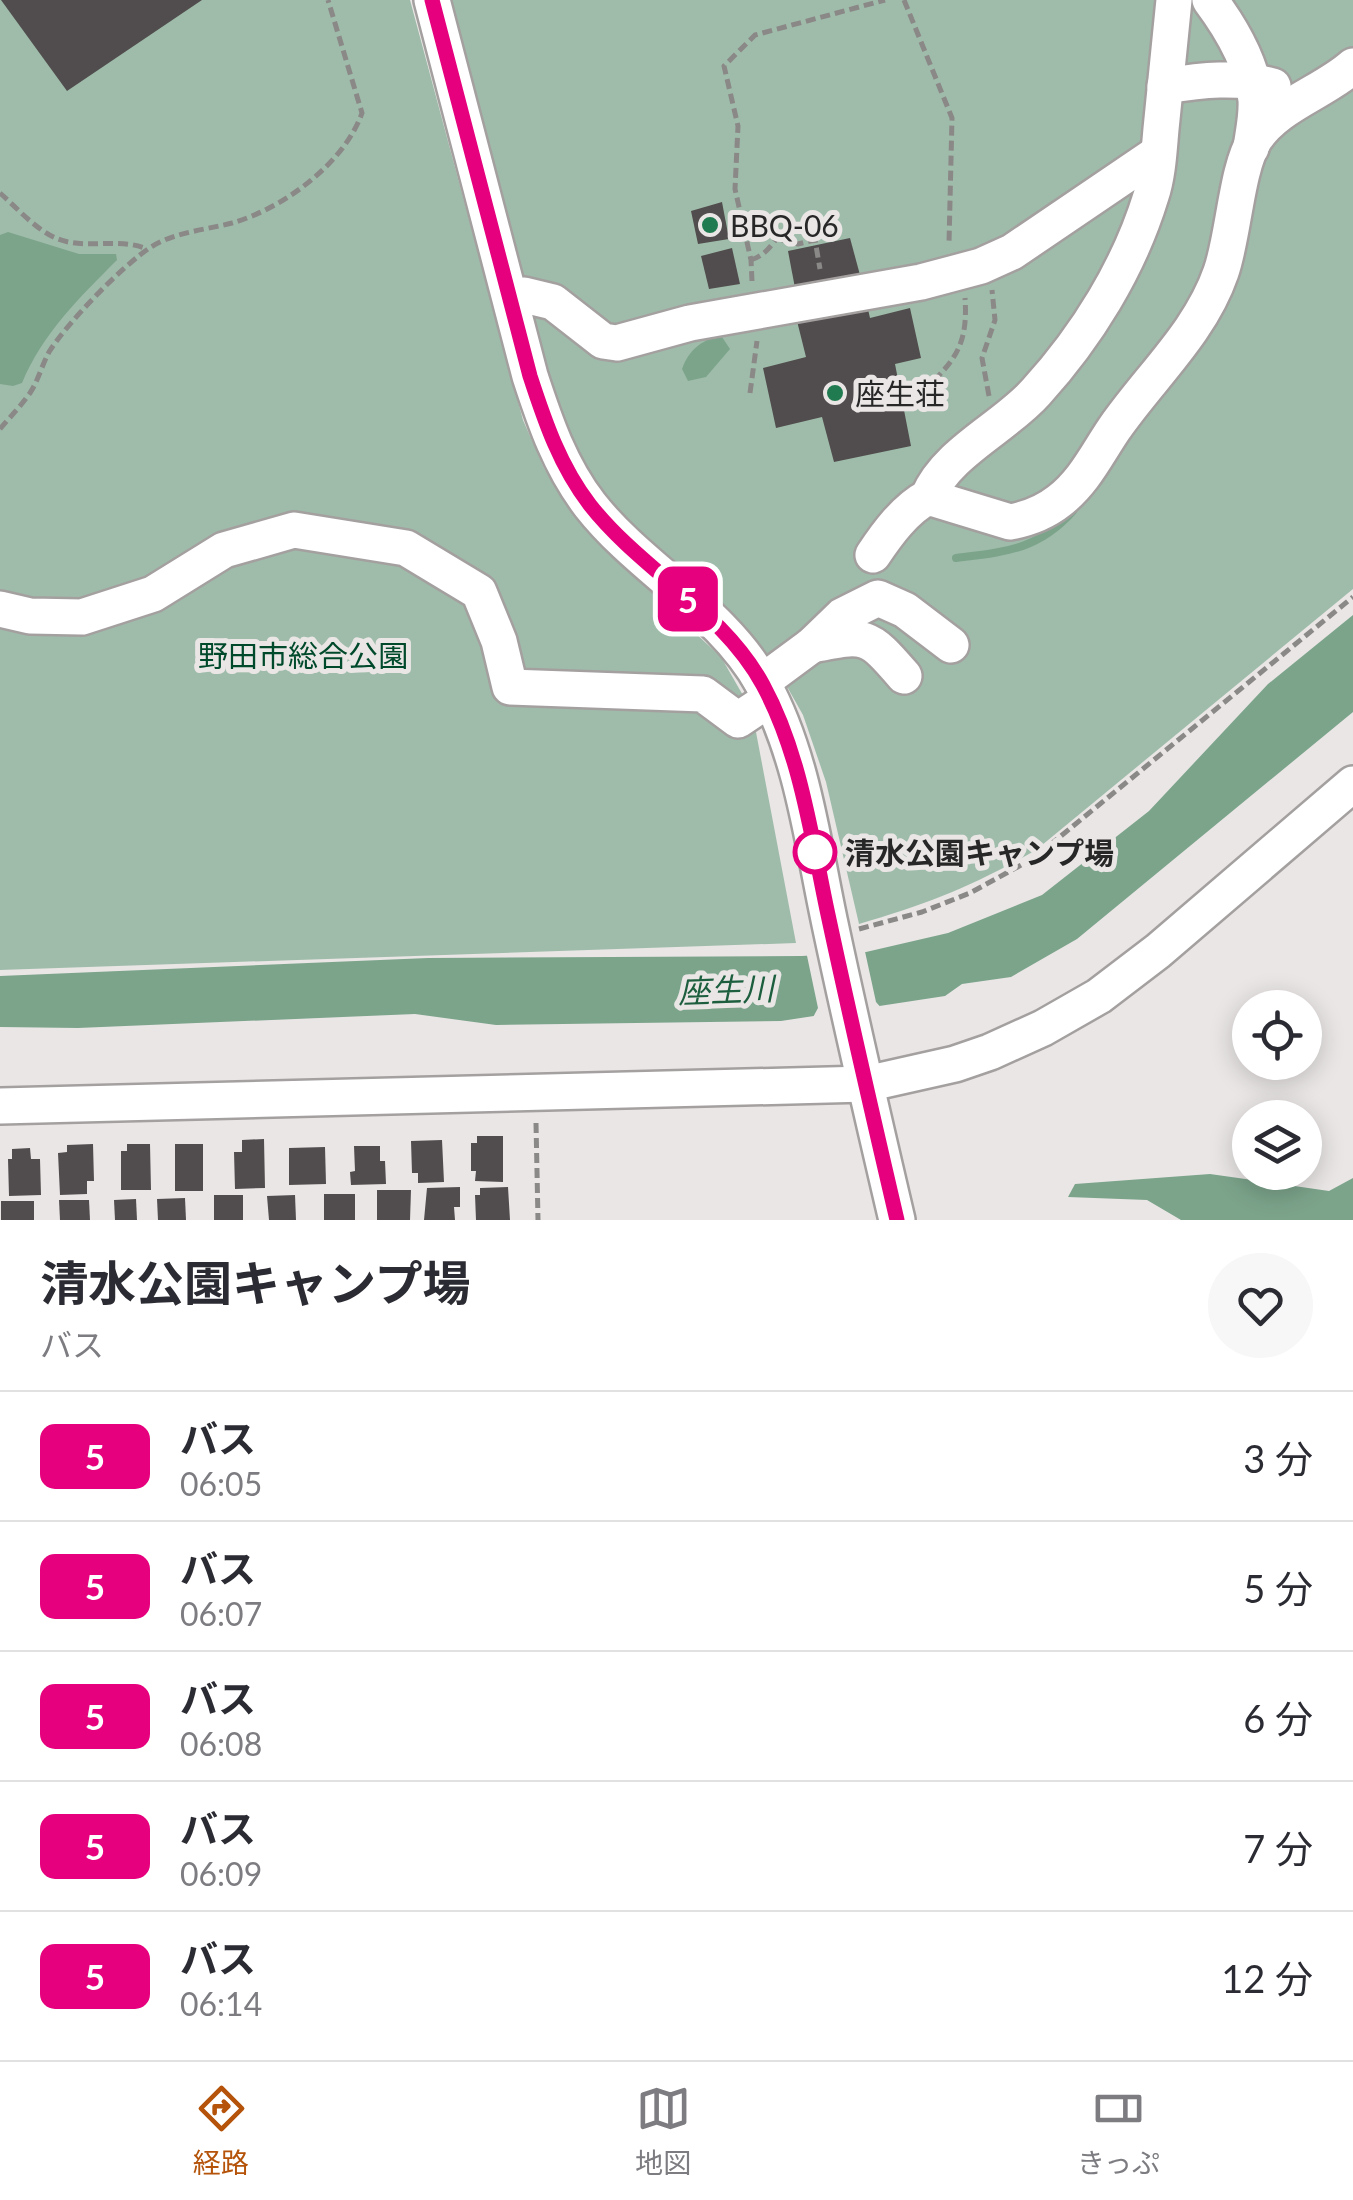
<!DOCTYPE html>
<html lang="ja">
<head>
<meta charset="utf-8">
<style>
	body { margin:0; font-family:Lato,"Noto Sans JP",sans-serif; background:#f7f7f7; color:#2b2b33; height:100vh; display:flex; flex-direction:column; font-size:38px; white-space:nowrap }
	* { box-sizing:border-box; margin:0 }
	p { font-size:32px; color:#7c7c81 }
	.icon { flex:none; width:55px; height:55px; fill:none; stroke:currentColor; stroke-width:2; stroke-linecap:round; stroke-linejoin:round }
	.map { position:relative; height:1220px; overflow:hidden }
	.drawer { display:flex; flex-direction:column; background:#fff; flex:1 }
	.drawer>* { flex:none }
	.badge { padding:0 20px; border-radius:15px; font-size:35px; line-height:65px }
	.fabs { position:absolute; left:1232px; top:990px; display:grid; gap:20px }
	.fabs a { display:grid; place-items:center; width:90px; height:90px; border-radius:50%; background:#fff; box-shadow:0 5px 25px #0003; font-size:50px }
	.map>.badge { position:absolute; translate:-50% -50%; box-shadow:0 0 0 5px #fff }
	.round { display:grid; place-items:center; flex:none; width:105px; height:105px; border-radius:52px; background:#f7f7f7 }
	.headline { display:flex; align-items:center; justify-content:space-between; height:170px; padding:0 40px }
	h1 { font-size:48px; font-weight:700; line-height:75px }
	ul { padding:0; list-style:none }
	li { display:flex; align-items:center; gap:30px; height:130px; padding:0 40px; border-top:2px solid #e1e1e2 }
	li div { flex:1 }
	li b { display:block; font-size:38px }
	li em { font-style:normal }
	li .badge { min-width:110px; font-weight:700; text-align:center }
	.dock { display:flex; justify-content:space-around; align-items:center; height:140px; border-top:2px solid #e1e1e2; background:#fff; font-size:28px; color:#7c7c81 }
	.dock a { display:grid; justify-items:center; gap:5px }
	.dock .current { color:#b45309 }
	.map>svg:first-child { display:block }
	.green { fill:#9fbcaa }
	.water { fill:#7ca48b }
	.pier { fill:#eae6e6 }
	.lines { fill:none; stroke-linecap:round; stroke-linejoin:round }
	.stream { stroke:#7ca48b; stroke-width:8 }
	.building { fill:#514d4e }
	.minor-casing { stroke:#a4a0a0; stroke-width:40 }
	.path { stroke:#8b8888; stroke-width:5; stroke-dasharray:10 5; stroke-linecap:butt }
	.minor { stroke:#fff; stroke-width:35 }
	.line-casing { stroke:#fff; stroke-width:22 }
	.line { stroke:#e6007e; stroke-width:15 }
	.poi-dot { fill:#217b50; stroke:#eae6e6; stroke-width:4 }
	.stop-dot { fill:#fff; stroke:#e6007e; stroke-width:5 }
	.labels { text-anchor:middle; dominant-baseline:central; stroke-width:10; stroke-linejoin:round; paint-order:stroke }
	.poi-label { font-size:30px; fill:#282727; stroke:#eae6e6; text-anchor:start }
	.park-label { font-size:30px; fill:#004a2b; stroke:#eae6e6 }
	.stop-label { font-size:30px; font-weight:bold; fill:#282727; stroke:#eae6e6; text-anchor:start }
	.water-label { font-size:32px; font-style:italic; fill:#1c5e3d; stroke:#eae6e6 }
</style>
</head>
<body>
<div class="map">
<svg width="1353" height="1220" viewBox="0 0 1353 1220">
	<rect width="100%" height="100%" fill="#eae6e6"/>
	<g class="green">
		<path d="M 0,0 L 410,0 L 523,420 L 544,468 L 571,509 L 603,547 L 721,657 L 752,711 L 796,943 L 0,970 Z"/>
		<path d="M 444,0 L 1353,0 L 1353,589 L 1036,850 C 973,886 928,904 859,924 L 826,782 L 803,715 L 772,660 L 722,609 L 624,523 L 585,474 L 563,432 Z"/>
	</g>
	<g class="water">
		<path d="M 8,232 L 79,254 L 116,254 L 117,260 C 79,298 43,333 22,383 L 13,386 L 0,384 L 0,235 Z"/>
		<path d="M 720,334 L 730,349 L 706,377 L 688,381 L 682,369 C 689,349 701,342 720,334 Z"/>
		<path d="M 1353,615 L 1353,712 L 1077,939 L 1011,977 L 962,984 L 945,996 L 781,1021 L 496,1025 L 415,1014 L 78,1028 L 0,1027 L 0,976 L 428,958 L 802,956 L 866,952 L 948,933 L 1042,895 L 1149,811 L 1268,684 Z"/>
		<path d="M 1210,1174 L 1329,1191 L 1353,1178 L 1353,1220 L 1181,1220 L 1147,1200 L 1068,1197 L 1075,1184 Z"/>
	</g>
	<path class="pier" d="M 864,947 L 876,1002 L 884,1011 L 811,1021 L 818,1008 L 806,951 Z"/>
	<g class="lines">
		<path class="stream" d="M 956,558 C 1005,552 1038,550 1073,511"/>
	</g>
	<g class="building">
		<path d="M 1,0 L 202,0 L 67,91 Z"/>
		<path d="M 722,202 L 729,239 L 698,244 L 691,211 Z"/>
		<path d="M 850,238 L 860,275 L 795,288 L 788,251 Z"/>
		<path d="M 732,248 L 740,284 L 709,289 L 701,256 Z"/>
		<path d="M 867,305 L 870,318 L 910,308 L 921,358 L 895,364 L 911,446 L 834,462 L 822,417 L 776,428 L 763,368 L 806,357 L 797,321 Z"/>
		<path d="M 477,1136 L 503,1136 L 503,1182 L 475,1181 L 476,1171 L 471,1171 L 471,1143 L 477,1143 Z"/>
		<path d="M 264,1139 L 265,1188 L 235,1189 L 234,1152 L 242,1152 L 242,1140 Z"/>
		<path d="M 442,1140 L 444,1182 L 418,1183 L 418,1173 L 412,1173 L 411,1141 Z"/>
		<path d="M 93,1144 L 94,1181 L 87,1181 L 87,1194 L 60,1195 L 58,1153 L 67,1152 L 67,1145 Z"/>
		<path d="M 127,1144 L 150,1144 L 151,1190 L 121,1190 L 121,1151 L 127,1151 Z"/>
		<rect x="175" y="1144" width="28" height="47"/>
		<path d="M 354,1146 L 380,1146 L 380,1161 L 385,1161 L 386,1184 L 351,1185 L 350,1172 L 355,1171 Z"/>
		<path d="M 325,1147 L 326,1184 L 289,1185 L 289,1148 Z"/>
		<path d="M 30,1148 L 31,1159 L 40,1159 L 41,1195 L 9,1196 L 8,1159 L 12,1159 L 12,1149 Z"/>
		<path d="M 460,1187 L 460,1207 L 454,1207 L 455,1220 L 424,1220 L 427,1188 Z"/>
		<path d="M 508,1187 L 510,1220 L 476,1220 L 475,1195 L 480,1195 L 480,1188 Z"/>
		<path d="M 377,1190 L 411,1190 L 410,1220 L 377,1220 Z"/>
		<rect x="324" y="1194" width="31" height="26"/>
		<rect x="214" y="1195" width="29" height="25"/>
		<path d="M 295,1195 L 296,1220 L 269,1220 L 267,1196 Z"/>
		<path d="M 185,1198 L 186,1220 L 158,1220 L 157,1199 Z"/>
		<path d="M 136,1199 L 137,1220 L 115,1220 L 114,1200 Z"/>
		<path d="M 59,1200 L 89,1200 L 90,1220 L 60,1220 Z"/>
		<rect x="1" y="1201" width="33" height="19"/>
	</g>
	<g class="lines">
		<defs>
			<g id="minor">
				<path d="M 432,0 L 530,376 C 545,422 560,466 590,505 C 641,570 723,611 763,684 C 803,757 813,845 830,924 C 851,1023 874,1122 897,1220"/>
				<path d="M 1210,0 C 1231,28 1252,64 1256,100 C 1257,116 1253,133 1251,148"/>
				<path d="M 1165,86 C 1202,80 1237,76 1273,86"/>
				<path d="M 524,295 L 553,302 L 603,341 L 617,343 L 690,323 L 921,282 L 981,266 L 1012,252 L 1158,153"/>
				<path d="M 928,497 C 947,452 1004,428 1036,392 C 1087,336 1129,268 1151,196 C 1158,175 1159,151 1161,129 C 1165,86 1170,43 1174,0"/>
				<path d="M 873,555 C 887,534 905,509 928,497 L 1010,522 C 1027,519 1045,512 1059,501 C 1084,482 1097,454 1114,429 C 1150,377 1200,333 1221,272 C 1234,235 1236,169 1255,139 C 1277,105 1324,92 1353,66"/>
				<path d="M 0,609 L 30,616 L 82,617 L 153,594 L 224,550 L 294,530 L 406,548 L 479,592 L 499,641 L 510,687 L 703,694 L 738,720 L 770,699"/>
				<path d="M 812,645 C 866,634 868,634 904,676"/>
				<path d="M 762,682 L 812,645 L 842,616 L 878,598 L 905,610 L 951,645"/>
				<path d="M 0,1106 L 866,1084 L 955,1064 L 990,1052 L 1043,1028 L 1099,996 L 1158,951 L 1353,784"/>
			</g>
		</defs>
		<use href="#minor" class="minor-casing"/>
		<g class="path">
			<path d="M 904,0 L 952,118 L 949,243"/>
			<path d="M 0,193 C 17,208 37,231 58,239 C 87,250 119,237 147,249"/>
			<path d="M 779,239 L 798,244 L 815,240 L 820,269"/>
			<path d="M 751,260 C 772,253 773,237 787,230"/>
			<path d="M 752,281 L 751,260 L 735,189 L 738,126 L 724,66 L 755,35 L 885,0"/>
			<path d="M 750,393 L 757,341"/>
			<path d="M 989,396 L 982,358 L 995,320 L 992,290"/>
			<path d="M 913,402 C 948,365 969,354 965,298"/>
			<path d="M 0,429 C 10,417 21,406 30,393 C 38,381 42,365 49,352 C 66,324 124,264 151,247 C 175,232 205,230 232,223 C 282,209 344,164 362,113 L 328,0"/>
			<path d="M 859,929 L 922,912 L 970,893 L 1034,858 L 1353,597"/>
			<path d="M 536,1123 L 538,1220"/>
		</g>
		<use href="#minor" class="minor"/>
	</g>
	<g class="lines">
		<defs>
			<path id="line" d="M 432,0 L 530,376 C 545,422 560,466 590,505 C 641,570 723,611 763,685 C 800,753 811,834 827,910 C 849,1013 873,1117 897,1220"/>
		</defs>
		<use href="#line" class="line-casing"/>
		<use href="#line" class="line"/>
	</g>
	<g class="poi-dot">
		<circle cx="710" cy="225" r="10"/>
		<circle cx="835" cy="393" r="10"/>
	</g>
	<circle class="stop-dot" cx="815" cy="852" r="20"/>
	<g class="labels">
		<g class="poi-label">
			<text x="730" y="225">BBQ-06</text>
			<text x="855" y="393">座生荘</text>
		</g>
		<g class="park-label">
			<text x="303" y="655">野田市総合公園</text>
		</g>
		<g class="stop-label">
			<text x="845" y="852">清水公園キャンプ場</text>
		</g>
		<g class="water-label">
			<text transform="translate(726 989) rotate(-2)">座生川</text>
		</g>
	</g>
</svg>
<div class="fabs">
<a><svg class="icon" aria-label="locate" viewBox="0 0 24 24"><circle cx="12" cy="12" r="6"/><path d="M12 2v4M12 18v4M2 12h4M18 12h4"/></svg></a>
<a><svg class="icon" aria-label="layers" viewBox="0 0 24 24"><path d="M12 4l9 5-9 5-9-5zM3 14l9 5 9-5"/></svg></a>
</div>
<b class="badge" style="left:688px;top:599px;background:#e6007e;color:#fff">5</b>
</div>
<section class="drawer">
<div class="headline"><div><h1>清水公園キャンプ場</h1><p>バス</p></div><a class="round"><svg class="icon" aria-label="heart" viewBox="0 0 24 24"><path d="M12 20l-8-8c-3-5 5-10 8-4 3-6 11-1 8 4z"/></svg></a></div>
<ul>
<li><span class="badge" style="background:#e6007e;color:#fff">5</span><div><b>バス</b><p>06:05</p></div><em>3 分</em></li>
<li><span class="badge" style="background:#e6007e;color:#fff">5</span><div><b>バス</b><p>06:07</p></div><em>5 分</em></li>
<li><span class="badge" style="background:#e6007e;color:#fff">5</span><div><b>バス</b><p>06:08</p></div><em>6 分</em></li>
<li><span class="badge" style="background:#e6007e;color:#fff">5</span><div><b>バス</b><p>06:09</p></div><em>7 分</em></li>
<li><span class="badge" style="background:#e6007e;color:#fff">5</span><div><b>バス</b><p>06:14</p></div><em>12 分</em></li>
</ul>
</section>
<nav class="dock">
<a class="current"><svg class="icon" aria-label="directions" viewBox="0 0 24 24"><path d="M12 3l9 9-9 9-9-9zM9 14v-3h6M13 9l2 2-2 2"/></svg>経路</a>
<a><svg class="icon" aria-label="map" viewBox="0 0 24 24"><path d="M3 6l6-2 6 2 6-2v14l-6 2-6-2-6 2zM9 4v14M15 6v14"/></svg>地図</a>
<a><svg class="icon" aria-label="tickets" viewBox="0 0 24 24"><path d="M3 7h18v10H3zM15 7v10"/></svg>きっぷ</a>
</nav>
</body>
</html>
